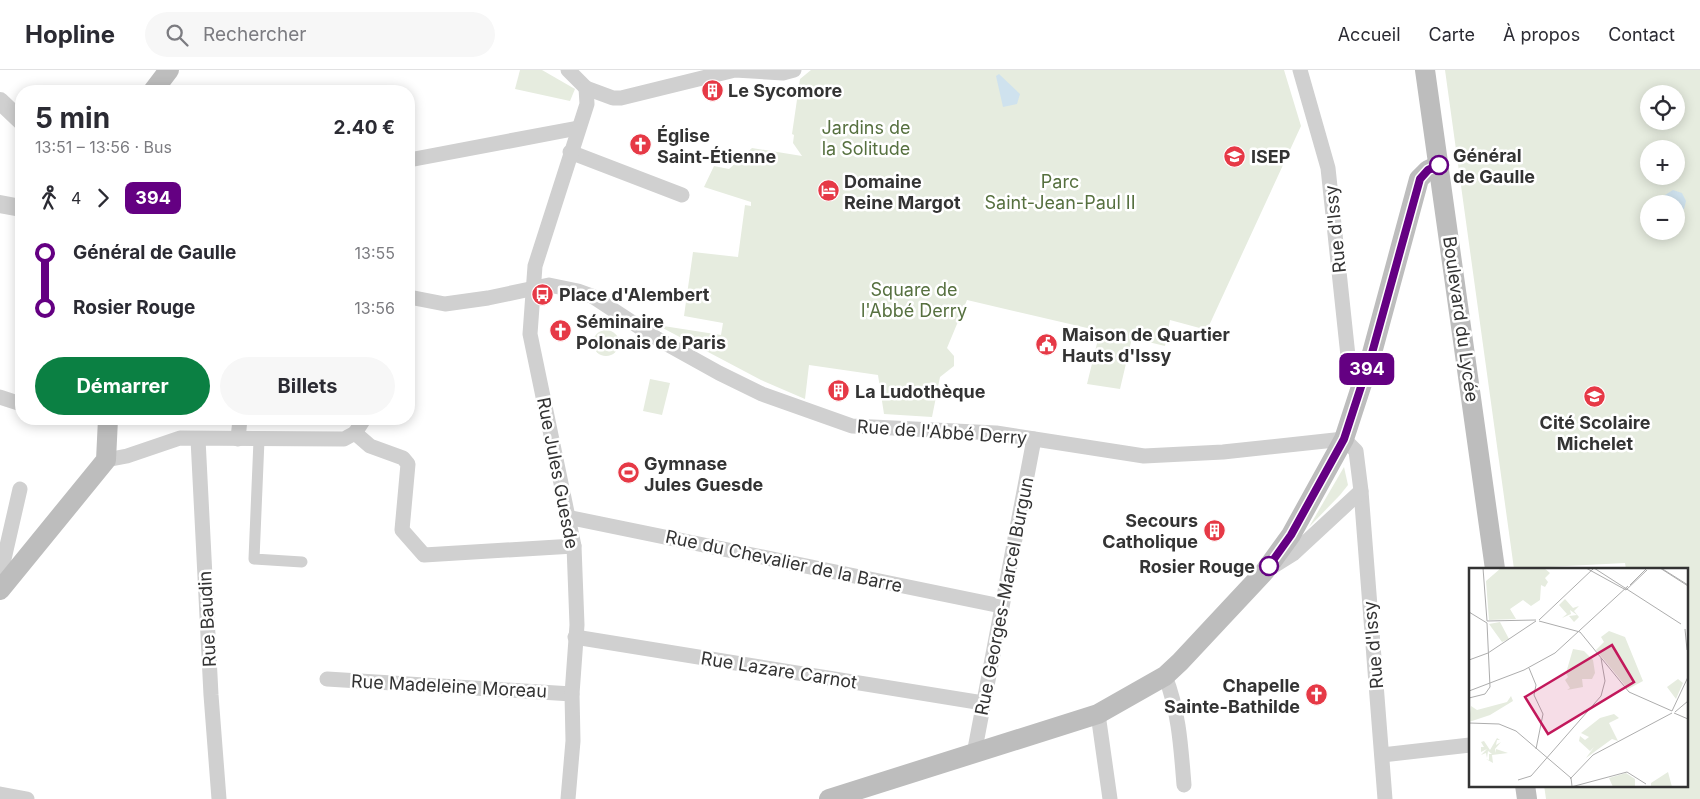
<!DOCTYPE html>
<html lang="fr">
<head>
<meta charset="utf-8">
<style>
	body { margin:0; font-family:Inter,sans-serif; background:#f7f7f7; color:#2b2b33; height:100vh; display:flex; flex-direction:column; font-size:19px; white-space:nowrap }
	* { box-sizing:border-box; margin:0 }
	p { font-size:16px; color:#7c7c81 }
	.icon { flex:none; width:28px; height:28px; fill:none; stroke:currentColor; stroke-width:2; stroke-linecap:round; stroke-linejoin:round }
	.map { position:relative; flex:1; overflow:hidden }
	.sheet { position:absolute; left:15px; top:15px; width:400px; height:340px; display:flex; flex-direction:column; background:#fff; border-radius:20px; box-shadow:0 2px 12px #0003 }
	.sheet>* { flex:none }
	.badge { padding:0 10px; border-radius:8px; font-size:18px; line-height:32px }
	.buttons { position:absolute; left:1640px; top:15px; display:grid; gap:10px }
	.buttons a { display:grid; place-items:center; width:45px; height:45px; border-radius:50%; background:#fff; box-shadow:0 2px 12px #0003; font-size:25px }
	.map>.badge { position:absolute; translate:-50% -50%; box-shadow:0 0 0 2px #fff }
	.legs { display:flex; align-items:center; gap:8px; height:55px; padding:0 20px; font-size:16px }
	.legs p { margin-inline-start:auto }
	.headline { display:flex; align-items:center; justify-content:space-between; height:85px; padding:0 20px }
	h1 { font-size:28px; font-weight:700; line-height:38px }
	.button { display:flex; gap:10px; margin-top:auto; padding:10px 20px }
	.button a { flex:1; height:58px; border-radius:30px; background:#0b8043; color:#fff; font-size:20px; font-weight:700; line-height:58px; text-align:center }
	.button a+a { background:#f7f7f7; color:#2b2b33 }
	ul { padding:0 20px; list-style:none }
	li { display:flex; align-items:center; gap:18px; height:55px; font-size:19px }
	li i { display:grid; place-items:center; width:8px; height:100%; margin:0 6px; background:currentColor }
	li i::after { content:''; width:12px; height:12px; margin:-6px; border:4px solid; border-radius:50%; background:#fff }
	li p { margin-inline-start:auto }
	li:first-child i { background:linear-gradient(#0000 50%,currentColor 0) }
	li:last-child i { background:linear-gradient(currentColor 50%,#0000 0) }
	header { display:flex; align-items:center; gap:30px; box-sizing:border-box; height:70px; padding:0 25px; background:#fff; border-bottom:1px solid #e1e1e2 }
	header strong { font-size:24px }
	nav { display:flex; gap:28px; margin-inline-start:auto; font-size:18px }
	.search { width:350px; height:45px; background:#f7f7f7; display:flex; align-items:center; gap:12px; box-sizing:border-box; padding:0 18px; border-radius:28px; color:#7c7c81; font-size:19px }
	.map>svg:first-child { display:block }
	.green { fill:#e6ecdf; fill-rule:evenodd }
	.water { fill:#cfe2ee }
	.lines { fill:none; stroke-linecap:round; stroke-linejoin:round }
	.pedestrian { stroke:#d0d0d0; stroke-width:11 }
	.minor { stroke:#d0d0d0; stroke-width:15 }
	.tertiary { stroke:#d0d0d0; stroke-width:18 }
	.secondary { stroke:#bdbdbd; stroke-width:20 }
	.line-1-casing { stroke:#fff; stroke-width:11 }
	.line-1 { stroke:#640082; stroke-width:8 }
	.stop-1-dot { fill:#fff; stroke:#640082; stroke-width:2.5 }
	.labels { text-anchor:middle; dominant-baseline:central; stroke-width:5; stroke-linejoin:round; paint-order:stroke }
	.poi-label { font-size:18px; font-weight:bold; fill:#333; stroke:#fff; text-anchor:start }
	.park-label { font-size:18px; fill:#56703f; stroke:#fff }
	.stop-label { font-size:18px; font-weight:bold; fill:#333; stroke:#fff; text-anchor:start }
	.street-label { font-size:18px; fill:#333; stroke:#fff }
	.inset-road { fill:none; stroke:#adadad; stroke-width:1 }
	.view { fill:#c2185b; fill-opacity:0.15; stroke:#c2185b; stroke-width:2.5 }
	.inset-edge { fill:none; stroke:#333; stroke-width:2.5 }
</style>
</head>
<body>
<header>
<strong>Hopline</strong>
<div class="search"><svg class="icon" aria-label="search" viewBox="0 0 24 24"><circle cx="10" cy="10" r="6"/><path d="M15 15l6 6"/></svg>Rechercher</div>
<nav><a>Accueil</a><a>Carte</a><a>À propos</a><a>Contact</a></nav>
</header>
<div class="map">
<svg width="1700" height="729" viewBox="0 0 1700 729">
	<rect width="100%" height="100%" fill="#fff"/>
	<g class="green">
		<path d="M 520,0 L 542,0 L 575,19 L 570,31 L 515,19 Z"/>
		<path d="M 811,0 L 1284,0 L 1301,56 L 1207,260 L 1170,250 L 1165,276 L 1132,268 L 1120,319 L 1087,314 L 1100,261 L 967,230 L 947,278 L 954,286 L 954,296 L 940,307 L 932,347 L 884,344 L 878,305 L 809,295 L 805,329 L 761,310 L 657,255 L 721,265 L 723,253 L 684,246 L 693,182 L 738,187 L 745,135 L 751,136 L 751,132 L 704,117 L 714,96 L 729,99 L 752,78 L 802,86 L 793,73 L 794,65 L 792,64 L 800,9 Z"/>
		<path d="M 1445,0 L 1700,0 L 1700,729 L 1546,729 L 1544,715 L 1686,715 L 1686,499 L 1626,499 L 1625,493 L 1548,497 L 1548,499 L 1514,499 ZM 1649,24 L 1676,24 L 1676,51 L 1649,51 ZM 1649,79 L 1676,79 L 1676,106 L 1649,106 ZM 1649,134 L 1676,134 L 1676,161 L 1649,161 Z"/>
		<circle cx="606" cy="273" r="13"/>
		<path d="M 650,309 L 670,313 L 662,345 L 643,341 Z"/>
		<path d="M 1344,397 L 1348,415 L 1340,425 L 1309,457 Z"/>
	</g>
	<g class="water">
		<path d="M 999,4 L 1020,24 L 1017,34 L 1003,37 L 996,6 Z"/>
		<path d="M 1673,120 L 1682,123 L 1686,131 L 1684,139 L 1676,144 L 1676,134 L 1663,134 L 1665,125 Z"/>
	</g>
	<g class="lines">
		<path class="pedestrian" d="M 259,370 L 254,489 L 302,492"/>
		<g class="minor">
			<path d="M 568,0 L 586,18"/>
			<path d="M 1300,0 L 1328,98 L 1348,286 L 1360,320"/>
			<path d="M 586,18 L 613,28 L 621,28 L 735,0 L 783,3 L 794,0"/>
			<path d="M 570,82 L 682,125"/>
			<path d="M 409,90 L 578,58"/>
			<path d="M 409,227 L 445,234 L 488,228 L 549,215 L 578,221 L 592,226 L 656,268 L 719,303 L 762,324 L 852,356 L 996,363 L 1144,386 L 1223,382 L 1344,369 L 1356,381 L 1361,421 L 1385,729"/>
			<path d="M 0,327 L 21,334"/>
			<path d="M 355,363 L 370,376 L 403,388 L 408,394 L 402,460 L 424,485 L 574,476"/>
			<path d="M 198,369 L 211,625 L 219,729"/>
			<path d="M 238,369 L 240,349"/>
			<path d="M 106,390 L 127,386 L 180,368 L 344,369 L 355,363 L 364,349"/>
			<path d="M 567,447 L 1001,536"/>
			<path d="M 1269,499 L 1293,484 L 1361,421"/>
			<path d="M 1,513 L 5,513 L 4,489 L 20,419"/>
			<path d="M 575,567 L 983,633"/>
			<path d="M 1165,606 C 1179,641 1181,678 1184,715"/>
			<path d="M 327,609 L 572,624"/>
			<path d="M 1098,644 L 1110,729"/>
			<path d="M 974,684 L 1034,369"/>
			<path d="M 1382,685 L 1470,675"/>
			<path d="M 0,724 L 27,729"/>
			<path d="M 568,729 L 573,671 L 572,624 L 577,555 L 574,476 L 530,264 L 535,196 L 587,34 L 586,18"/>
		</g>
		<g class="tertiary">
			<path d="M 0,31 L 21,51"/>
			<path d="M 0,134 L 21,138"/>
		</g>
		<g class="secondary">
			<path d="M 1425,0 L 1495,499"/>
			<path d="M 153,21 L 169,0"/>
			<path d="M 0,520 L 106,390 L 108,349"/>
			<path d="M 1525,715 L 1527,729"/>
			<path d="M 829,729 L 1098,644 L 1165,606 L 1180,592 L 1265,501 L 1291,465 L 1344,369 L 1372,283 L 1419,109 L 1428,100 L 1439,95"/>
		</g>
	</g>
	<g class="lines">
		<defs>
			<path id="line-1" d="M 1269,496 L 1291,465 L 1344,369 L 1372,283 L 1420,109 L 1428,100 L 1439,95"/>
		</defs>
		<use href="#line-1" class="line-1-casing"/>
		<use href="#line-1" class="line-1"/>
	</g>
	<defs>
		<symbol id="building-disc" viewBox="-11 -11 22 22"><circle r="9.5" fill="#e63946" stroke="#fff"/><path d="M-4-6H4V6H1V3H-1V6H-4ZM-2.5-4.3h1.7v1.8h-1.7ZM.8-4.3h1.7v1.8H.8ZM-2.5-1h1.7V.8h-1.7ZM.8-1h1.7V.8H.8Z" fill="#fff"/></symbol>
		<symbol id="church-disc" viewBox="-11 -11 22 22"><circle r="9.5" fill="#e63946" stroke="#fff"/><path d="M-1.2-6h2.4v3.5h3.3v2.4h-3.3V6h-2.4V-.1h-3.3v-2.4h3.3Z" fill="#fff"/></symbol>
		<symbol id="university-disc" viewBox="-11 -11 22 22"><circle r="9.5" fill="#e63946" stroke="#fff"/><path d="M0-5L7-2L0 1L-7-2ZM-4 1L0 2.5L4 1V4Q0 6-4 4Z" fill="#fff"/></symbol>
		<symbol id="hotel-disc" viewBox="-11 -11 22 22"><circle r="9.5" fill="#e63946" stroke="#fff"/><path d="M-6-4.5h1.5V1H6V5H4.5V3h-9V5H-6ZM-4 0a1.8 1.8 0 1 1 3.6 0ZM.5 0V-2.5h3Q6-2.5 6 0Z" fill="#fff"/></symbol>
		<symbol id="bus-disc" viewBox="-11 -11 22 22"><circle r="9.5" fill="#e63946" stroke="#fff"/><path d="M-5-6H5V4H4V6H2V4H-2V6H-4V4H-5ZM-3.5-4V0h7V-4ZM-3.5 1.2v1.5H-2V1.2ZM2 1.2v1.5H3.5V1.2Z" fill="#fff"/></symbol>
		<symbol id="civic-disc" viewBox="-11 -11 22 22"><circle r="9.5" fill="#e63946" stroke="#fff"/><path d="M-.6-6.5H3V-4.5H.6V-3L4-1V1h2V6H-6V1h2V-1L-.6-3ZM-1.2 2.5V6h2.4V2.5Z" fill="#fff"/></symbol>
		<symbol id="school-disc" viewBox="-11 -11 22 22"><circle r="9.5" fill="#e63946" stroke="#fff"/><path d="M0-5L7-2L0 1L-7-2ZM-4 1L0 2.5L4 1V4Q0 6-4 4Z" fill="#fff"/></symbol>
		<symbol id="stadium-disc" viewBox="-11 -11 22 22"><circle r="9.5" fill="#e63946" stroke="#fff"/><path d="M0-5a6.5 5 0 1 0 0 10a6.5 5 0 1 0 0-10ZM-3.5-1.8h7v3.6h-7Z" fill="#fff"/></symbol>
	</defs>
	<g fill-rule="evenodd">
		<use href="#building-disc" x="700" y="8" width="25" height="25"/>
		<use href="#church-disc" x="628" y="62" width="25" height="25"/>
		<use href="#university-disc" x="1222" y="74" width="25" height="25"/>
		<use href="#hotel-disc" x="816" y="108" width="25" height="25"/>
		<use href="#bus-disc" x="530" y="212" width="25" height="25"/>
		<use href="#church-disc" x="548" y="248" width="25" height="25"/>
		<use href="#civic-disc" x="1034" y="262" width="25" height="25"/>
		<use href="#building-disc" x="826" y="308" width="25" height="25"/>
		<use href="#school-disc" x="1582" y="314" width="25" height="25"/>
		<use href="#stadium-disc" x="616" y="390" width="25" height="25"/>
		<use href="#building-disc" x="1202" y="448" width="25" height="25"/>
		<use href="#church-disc" x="1304" y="612" width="25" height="25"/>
	</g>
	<g class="stop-1-dot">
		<circle cx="1439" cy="95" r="9"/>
		<circle cx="1269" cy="496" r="9"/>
	</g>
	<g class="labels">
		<g class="poi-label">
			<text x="728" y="20">Le Sycomore</text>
			<text x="657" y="65">Église<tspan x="657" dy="21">Saint-Étienne</tspan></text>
			<text x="1251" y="86">ISEP</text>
			<text x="844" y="111">Domaine<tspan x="844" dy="21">Reine Margot</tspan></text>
			<text x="559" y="224">Place d'Alembert</text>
			<text x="576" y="251">Séminaire<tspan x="576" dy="21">Polonais de Paris</tspan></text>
			<text x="1062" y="264">Maison de Quartier<tspan x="1062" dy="21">Hauts d'Issy</tspan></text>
			<text x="855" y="321">La Ludothèque</text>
			<text x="1595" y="352" text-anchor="middle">Cité Scolaire<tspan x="1595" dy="21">Michelet</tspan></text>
			<text x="644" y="393">Gymnase<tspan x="644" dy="21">Jules Guesde</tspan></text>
			<text x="1198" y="450" text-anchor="end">Secours<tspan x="1198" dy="21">Catholique</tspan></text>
			<text x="1300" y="615" text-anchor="end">Chapelle<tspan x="1300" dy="21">Sainte-Bathilde</tspan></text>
		</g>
		<g class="park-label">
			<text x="866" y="57">Jardins de<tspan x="866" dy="21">la Solitude</tspan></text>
			<text x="1060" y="111">Parc<tspan x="1060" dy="21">Saint-Jean-Paul II</tspan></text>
			<text x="914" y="219">Square de<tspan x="914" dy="21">l'Abbé Derry</tspan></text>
		</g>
		<g class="stop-label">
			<text x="1453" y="85">Général<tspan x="1453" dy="21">de Gaulle</tspan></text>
			<text x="1255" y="496" text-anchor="end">Rosier Rouge</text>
		</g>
		<g class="street-label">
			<text transform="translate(1335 159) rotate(-96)">Rue d'Issy</text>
			<text transform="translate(1461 249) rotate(82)">Boulevard du Lycée</text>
			<text transform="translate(942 362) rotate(4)">Rue de l'Abbé Derry</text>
			<text transform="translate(558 403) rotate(79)">Rue Jules Guesde</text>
			<text transform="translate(784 491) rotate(12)">Rue du Chevalier de la Barre</text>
			<text transform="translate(1004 526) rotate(-79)">Rue Georges-Marcel Burgun</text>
			<text transform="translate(207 549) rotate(-93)">Rue Baudin</text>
			<text transform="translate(1373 575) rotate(-95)">Rue d'Issy</text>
			<text transform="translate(779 600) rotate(9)">Rue Lazare Carnot</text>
			<text transform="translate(449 616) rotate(3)">Rue Madeleine Moreau</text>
		</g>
	</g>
	<g transform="translate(1469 498)">
		<rect width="219" height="219" fill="#fff"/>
		<path d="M 32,0 L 75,0 L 81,5 L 76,10 L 79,14 L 76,19 L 72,17 L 71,32 L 62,38 L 54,32 L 41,41 L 47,51 L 20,52 L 17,13 ZM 96,31 L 104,40 L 110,38 L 105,43 L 110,49 L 105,54 L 100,48 L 108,47 L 101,42 L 102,46 L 93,50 L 98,46 L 90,37 ZM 31,54 L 40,71 L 33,74 L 20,56 ZM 140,63 L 156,69 L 174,113 L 159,121 L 127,82 L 135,74 L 132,69 ZM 104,81 L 115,83 L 124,92 L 126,105 L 123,111 L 113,111 L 114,119 L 98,122 L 101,120 L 96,112 L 99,109 L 97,105 ZM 209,111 L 214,115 L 207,131 L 198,119 ZM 42,128 L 44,133 L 21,147 L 0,154 L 2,138 L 8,142 L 38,134 ZM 145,146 L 150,150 L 140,155 L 149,173 L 143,171 L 117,190 L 125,179 L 121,183 L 110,173 L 111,168 L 116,172 L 120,169 L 112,165 L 131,150 ZM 28,170 L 31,172 L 28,172 L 27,177 L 32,174 L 26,181 L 26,185 L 27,181 L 39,185 L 23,187 L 24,195 L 17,191 L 20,192 L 20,186 L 23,186 L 19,183 L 18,190 L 17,185 L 12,187 L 18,181 L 12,184 L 12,179 L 15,179 L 12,174 L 15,173 L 21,182 ZM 199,204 L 203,219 L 182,218 L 182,215 ZM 157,205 L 166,211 L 166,219 L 144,219 L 140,210 Z" fill="#e6ecdf"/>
		<path class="inset-road" d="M 14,0 L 18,53M 117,0 L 157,22 L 178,2M 125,0 L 212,56M 191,0 L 219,18M 192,0 L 219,17M 161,17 L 178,0M 0,44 L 18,55M 70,52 L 125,0M 18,53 L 67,52M 70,53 L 111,64 L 160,124M 216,61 L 218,82M 0,92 L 19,85 L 67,53M 60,100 L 67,117 L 65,127 L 74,146 L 67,181M 0,123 L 55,102 L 86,85 L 159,18M 160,124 L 203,143M 0,130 L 16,126 L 21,119 L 18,55M 203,143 L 219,109M 206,144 L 219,133M 205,145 L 219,151M 0,155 L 30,156 L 47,163 L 102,210 L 103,218M 101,211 L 124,187 L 203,145M 49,212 L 62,208 L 132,128 L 136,113 L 132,90M 102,219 L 158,204 L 177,216"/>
		<path class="view" d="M 143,77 L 165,114 L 79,166 L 56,129 Z"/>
		<rect width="219" height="219" class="inset-edge"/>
	</g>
</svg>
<div class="buttons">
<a><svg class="icon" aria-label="locate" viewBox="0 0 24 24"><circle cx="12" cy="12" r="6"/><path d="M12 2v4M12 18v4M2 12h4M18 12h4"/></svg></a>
<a>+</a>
<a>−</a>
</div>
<b class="badge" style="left:1367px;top:299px;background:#640082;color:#fff">394</b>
<section class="sheet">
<div class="headline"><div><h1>5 min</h1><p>13:51 – 13:56 · Bus</p></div><b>2.40 €</b></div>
<div class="legs"><svg class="icon" aria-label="walk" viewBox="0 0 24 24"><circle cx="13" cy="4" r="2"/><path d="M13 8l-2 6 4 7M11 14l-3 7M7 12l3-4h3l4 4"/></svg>4<svg class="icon" aria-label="forward" viewBox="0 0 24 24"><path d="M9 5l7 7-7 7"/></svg><b class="badge" style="background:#640082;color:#fff">394</b></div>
<ul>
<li><i style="color:#640082"></i><b>Général de Gaulle</b><p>13:55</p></li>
<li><i style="color:#640082"></i><b>Rosier Rouge</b><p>13:56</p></li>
</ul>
<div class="button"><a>Démarrer</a><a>Billets</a></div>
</section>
</div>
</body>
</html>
